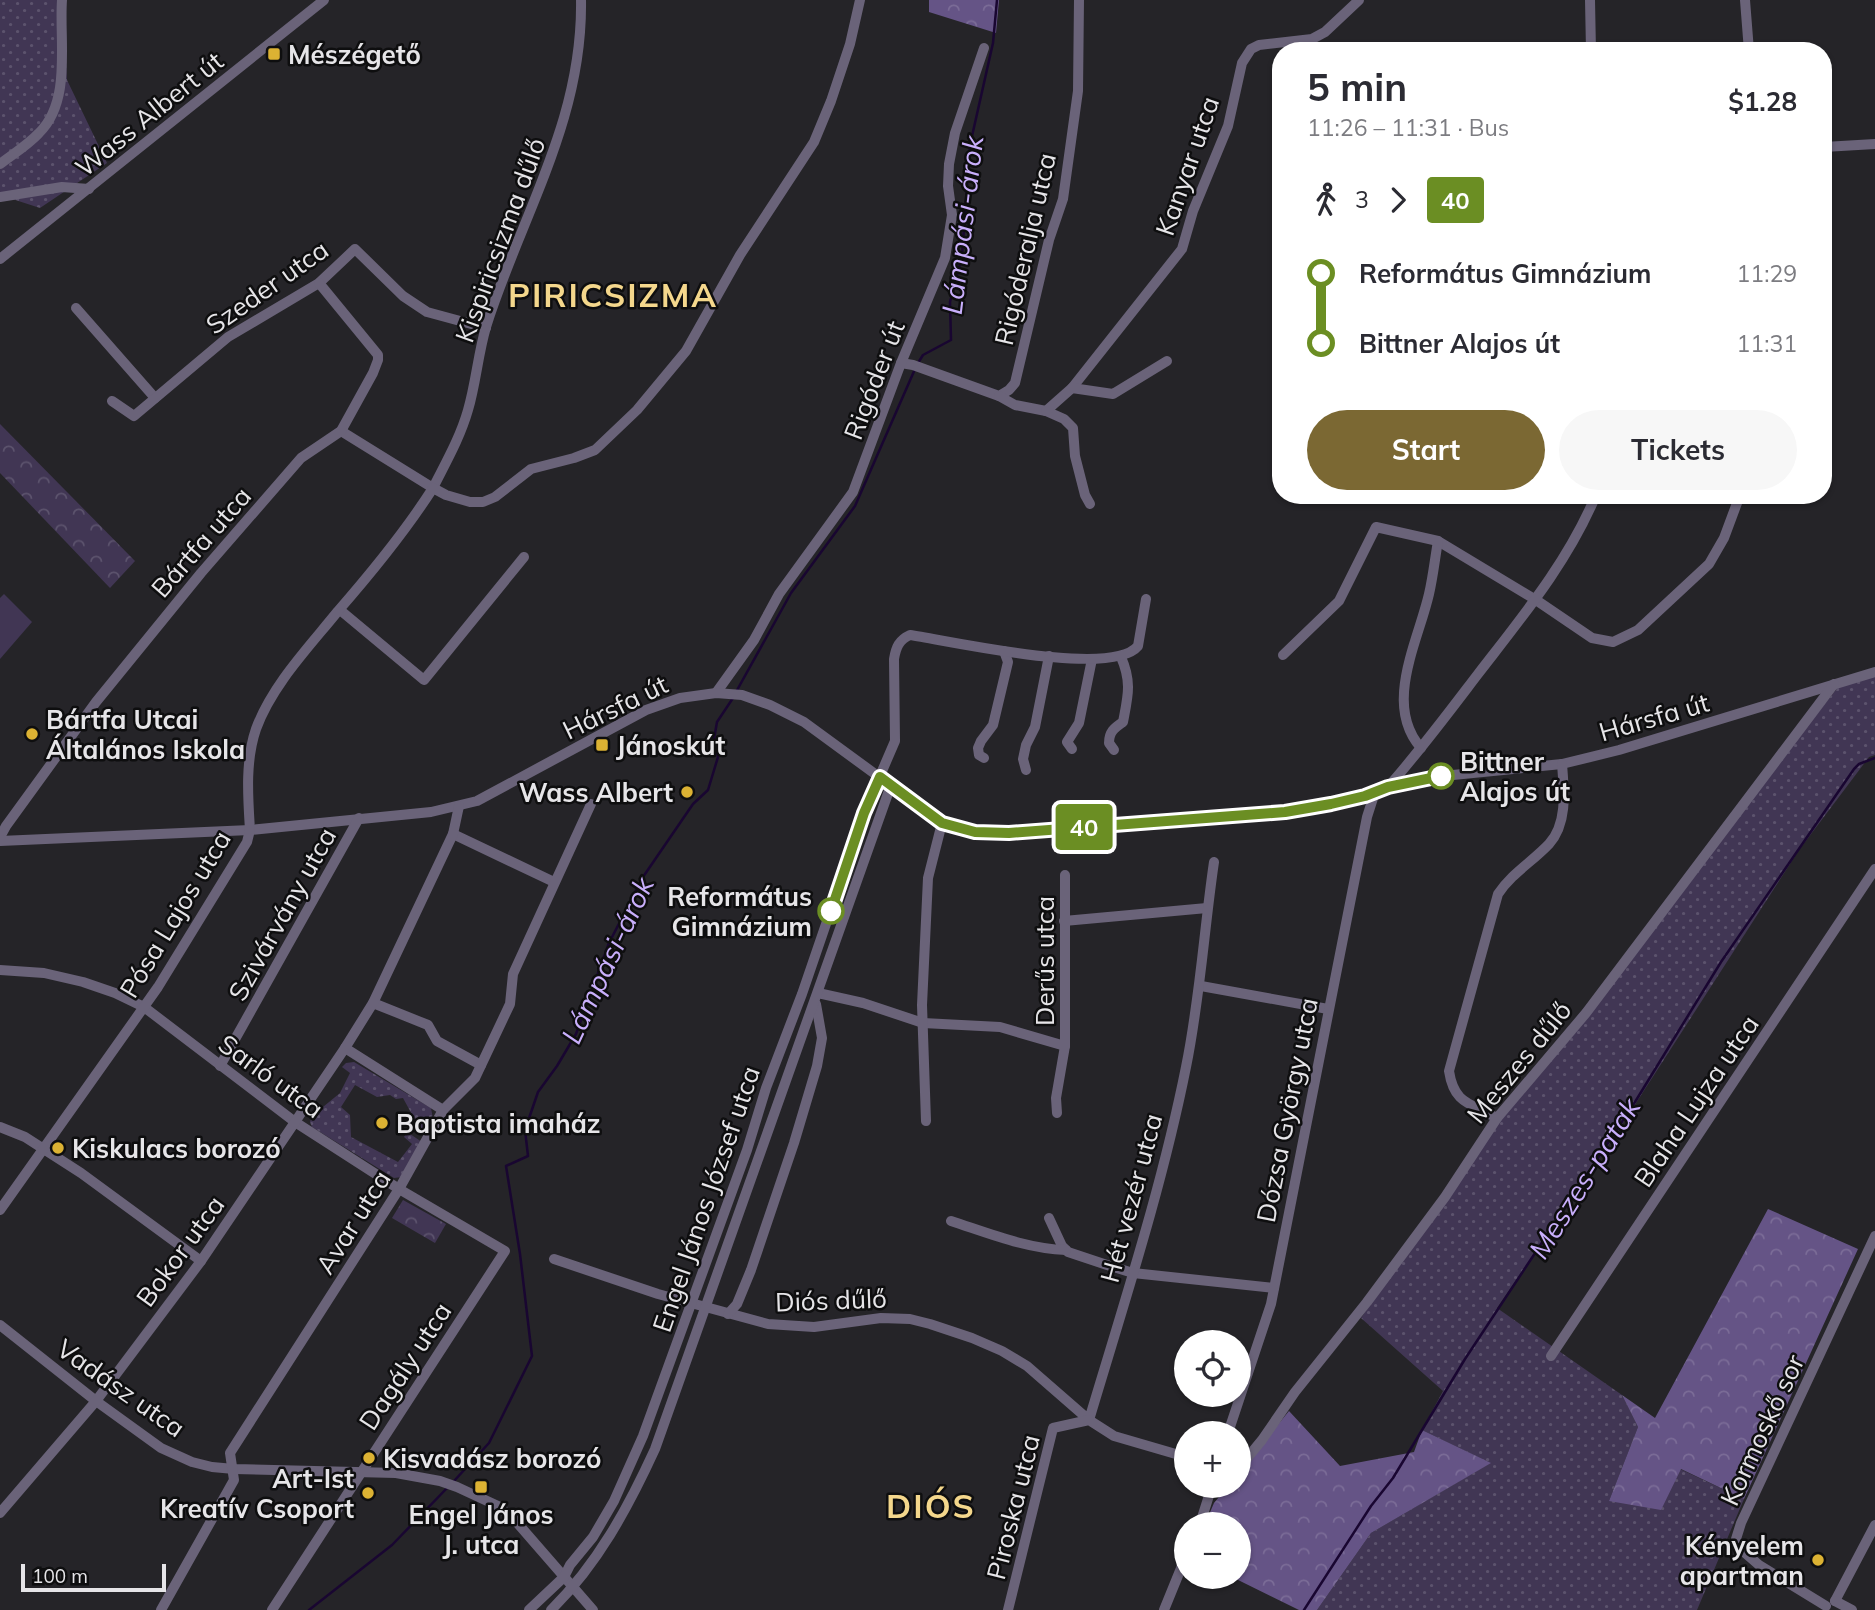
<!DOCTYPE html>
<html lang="en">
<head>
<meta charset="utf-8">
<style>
	body { margin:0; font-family:Mulish,sans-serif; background:#f7f7f7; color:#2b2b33; height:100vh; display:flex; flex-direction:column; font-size:26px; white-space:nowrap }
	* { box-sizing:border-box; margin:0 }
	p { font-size:23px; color:#7c7c81 }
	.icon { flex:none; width:38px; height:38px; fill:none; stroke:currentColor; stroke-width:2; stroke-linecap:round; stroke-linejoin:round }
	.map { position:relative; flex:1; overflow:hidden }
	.drawer { position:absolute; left:1272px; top:42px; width:560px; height:462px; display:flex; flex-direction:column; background:#fff; border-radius:28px; box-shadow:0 2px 5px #0004 }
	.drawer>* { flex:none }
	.badge { padding:0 14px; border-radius:5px; font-size:24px; line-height:46px }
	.tools { position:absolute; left:1174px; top:1330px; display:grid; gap:14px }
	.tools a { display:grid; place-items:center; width:77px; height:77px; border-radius:50%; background:#fff; box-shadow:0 2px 5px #0004; font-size:35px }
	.scale { position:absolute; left:21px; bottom:18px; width:145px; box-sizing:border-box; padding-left:7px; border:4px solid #e6e5e8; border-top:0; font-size:19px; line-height:24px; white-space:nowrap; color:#e6e5e8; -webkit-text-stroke:5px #0e0e0f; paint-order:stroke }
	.map>.badge { position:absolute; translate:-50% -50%; box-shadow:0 0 0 4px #fff }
	.legs { display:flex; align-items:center; gap:10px; height:77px; padding:0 35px; font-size:23px }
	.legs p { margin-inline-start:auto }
	.overview { display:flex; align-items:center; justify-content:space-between; height:119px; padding:0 35px }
	h1 { font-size:38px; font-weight:700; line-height:52px }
	.cta { display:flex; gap:14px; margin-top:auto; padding:14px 35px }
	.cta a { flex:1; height:80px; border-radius:42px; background:#7b6833; color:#fff; font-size:28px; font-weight:700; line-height:80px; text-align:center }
	.cta a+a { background:#f7f7f7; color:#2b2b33 }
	ul { padding:0 35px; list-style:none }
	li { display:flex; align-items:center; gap:24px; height:70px; font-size:26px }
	li i { display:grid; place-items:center; width:10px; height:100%; margin:0 9px; background:currentColor }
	li i::after { content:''; width:18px; height:18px; margin:-9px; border:5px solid; border-radius:50%; background:#fff }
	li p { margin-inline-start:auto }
	li:first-child i { background:linear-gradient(#0000 50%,currentColor 0) }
	li:last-child i { background:linear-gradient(currentColor 50%,#0000 0) }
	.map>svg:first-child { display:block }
	.grass { fill:url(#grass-dots) }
	.forest { fill:url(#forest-crowns) }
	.park { fill:url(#park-crowns) }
	.pitch { fill:#413654 }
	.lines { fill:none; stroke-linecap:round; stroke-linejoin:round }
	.stream { stroke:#190631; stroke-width:2.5 }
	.minor { stroke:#6a6379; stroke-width:10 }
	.line-1-casing { stroke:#fff; stroke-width:16 }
	.line-1 { stroke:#6b8e23; stroke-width:10 }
	.poi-dot { fill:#dcb233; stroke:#0e0e0f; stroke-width:2.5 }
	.stop-1-dot { fill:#fff; stroke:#6b8e23; stroke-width:3.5 }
	.labels { text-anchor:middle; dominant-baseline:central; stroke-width:5; stroke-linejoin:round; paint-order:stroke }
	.poi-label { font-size:26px; font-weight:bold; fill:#e6e5e8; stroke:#0e0e0f; text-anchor:start }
	.street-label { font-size:26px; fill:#e6e5e8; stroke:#0e0e0f }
	.stop-label { font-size:26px; font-weight:bold; fill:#e6e5e8; stroke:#0e0e0f; text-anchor:start }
	.water-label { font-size:28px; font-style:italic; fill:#c9affc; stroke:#0e0e0f }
	.district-label { font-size:33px; font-weight:bold; letter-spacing:2px; fill:#f4d78c; stroke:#0e0e0f }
</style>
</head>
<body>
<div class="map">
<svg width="1875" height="1610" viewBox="0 0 1875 1610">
	<defs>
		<pattern id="grass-dots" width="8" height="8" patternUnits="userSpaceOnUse" patternTransform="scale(1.75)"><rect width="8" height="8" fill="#413654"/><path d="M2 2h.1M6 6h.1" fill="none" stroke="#5c536d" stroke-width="1.8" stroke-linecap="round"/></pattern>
		<pattern id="forest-crowns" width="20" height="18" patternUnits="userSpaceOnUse" patternTransform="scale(1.75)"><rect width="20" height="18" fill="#655486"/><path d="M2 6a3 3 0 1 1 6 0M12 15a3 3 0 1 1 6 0" fill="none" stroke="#7b6c97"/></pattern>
		<pattern id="park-crowns" width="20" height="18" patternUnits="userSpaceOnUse" patternTransform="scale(1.75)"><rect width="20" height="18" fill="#413654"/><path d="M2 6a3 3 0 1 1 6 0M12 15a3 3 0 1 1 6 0" fill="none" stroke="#5c536d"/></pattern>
	</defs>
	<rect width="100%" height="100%" fill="#252428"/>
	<g class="grass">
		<path d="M 0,0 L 63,0 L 67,80 L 107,163 L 40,208 L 0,195 Z"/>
		<path d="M 1875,673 L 1875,755 L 1869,757 L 1799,850 L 1616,1134 L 1497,1308 L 1622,1395 L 1638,1427 L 1609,1501 L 1680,1469 L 1744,1499 L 1697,1610 L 1317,1610 L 1371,1533 L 1490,1463 L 1422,1430 L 1443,1391 L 1361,1318 L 1497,1118 L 1839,686 Z"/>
		<path d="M 354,1062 L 431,1108 L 433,1119 L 426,1131 L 414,1123 L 415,1120 L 403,1098 L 396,1099 L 390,1095 L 377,1097 L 355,1085 L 341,1107 L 350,1115 L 351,1137 L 398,1162 L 412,1144 L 404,1137 L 407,1132 L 422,1142 L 402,1177 L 394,1178 L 312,1127 L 310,1122 L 312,1116 L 340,1093 L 350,1073 L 342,1067 L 346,1063 Z"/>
	</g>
	<g class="forest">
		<path d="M 929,0 L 999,0 L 996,33 L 929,12 Z"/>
		<path d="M 1768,1209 L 1858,1249 L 1744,1499 L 1681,1469 L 1661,1510 L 1609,1501 L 1638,1427 L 1622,1395 L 1655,1418 Z"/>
		<path d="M 1289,1411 L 1340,1466 L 1414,1452 L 1422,1430 L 1491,1463 L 1371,1533 L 1317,1610 L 1299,1610 L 1232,1577 L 1239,1577 L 1239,1524 L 1205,1524 L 1214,1503 L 1228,1486 L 1239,1486 L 1239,1473 Z"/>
	</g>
	<g class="park">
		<path d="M 0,424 L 135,561 L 110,588 L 0,473 Z"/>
		<path d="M 403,1200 L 446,1224 L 435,1243 L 392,1218 Z"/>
	</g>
	<path class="pitch" d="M 4,594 L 32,622 L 0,659 L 0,598 Z"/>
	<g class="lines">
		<g class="stream">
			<path d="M 918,363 L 923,355 L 951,340 L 950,302 L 962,256 L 970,145 L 993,43 L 997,0"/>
			<path d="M 736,692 L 791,593 L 855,506 L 915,369"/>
			<path d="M 454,1481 L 489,1443 L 532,1356 L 520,1254 L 506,1166 L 528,1156 L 525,1130 L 538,1092 L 557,1066 L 576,1034 L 609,943 L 643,877 L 693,804 L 708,790 L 718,757 L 714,739 L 717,722 L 733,698"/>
			<path d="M 309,1610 L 392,1545 L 449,1486"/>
			<path d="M 1304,1610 L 1371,1506 L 1393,1478 L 1465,1359 L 1635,1102 L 1721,962 L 1854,769 L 1859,764 L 1875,758"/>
		</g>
		<g class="minor">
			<path d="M 1590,0 L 1591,51"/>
			<path d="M 1745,0 L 1749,51"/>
			<path d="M 1824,147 L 1875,144"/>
			<path d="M 0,164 C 13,154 28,145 39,133 C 72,101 59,41 62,0"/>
			<path d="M 0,197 L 62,187 L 89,189"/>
			<path d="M 0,259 L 324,0"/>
			<path d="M 76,308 L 155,398"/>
			<path d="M 901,363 L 913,365 L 999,396 L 1009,390 L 1015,383 L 1049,240 L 1063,199 L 1078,91 L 1079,0"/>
			<path d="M 1072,388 L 1182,249 L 1193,211 L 1228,126 L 1242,63 L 1251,49 L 1259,45 L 1312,39 L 1325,32 L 1359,0"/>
			<path d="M 999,396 L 1015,405 L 1046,411 L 1064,419 L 1073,428 L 1075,456 L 1085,495 L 1090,504"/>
			<path d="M 112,401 L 134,416 L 228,337 L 319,283 L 355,249 L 403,296 L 427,312 L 486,328"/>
			<path d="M 1046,411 L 1072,388 L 1113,394 L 1167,361"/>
			<path d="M 341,431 L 433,488 C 446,462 460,438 468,410 C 476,383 478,354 486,327 C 521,216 583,121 581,0"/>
			<path d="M 1438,541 L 1536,600 L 1592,638 L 1613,642 L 1638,630 L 1709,564 L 1724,538 L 1740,495"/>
			<path d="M 340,610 L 424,680 L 524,557"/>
			<path d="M 1283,655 L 1339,601 L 1376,527 L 1438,541 C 1435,558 1433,577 1429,594 C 1418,642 1383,705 1421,748"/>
			<path d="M 716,693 L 754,640 L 779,594 L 853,492 L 901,363 L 945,258 L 952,215 L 948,186 L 949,164 L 955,133 L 984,48"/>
			<path d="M 1072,749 L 1067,742 L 1079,723 L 1092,659"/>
			<path d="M 1114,750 L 1109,743 C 1109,732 1114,728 1123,722 C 1128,696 1132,682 1121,657"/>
			<path d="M 984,758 L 979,755 L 978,748 L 981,741 L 993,725 L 1008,662 L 1004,651"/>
			<path d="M 1026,770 L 1023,759 L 1026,745 L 1035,727 L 1049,656"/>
			<path d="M 1388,787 C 1420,751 1449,712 1478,674 C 1522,617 1568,562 1596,495"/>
			<path d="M 453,834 L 554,882"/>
			<path d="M 0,837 L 6,826 L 96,702 L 201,573 L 301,458 L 341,431 L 373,373 L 378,360 L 378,355 L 319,283"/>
			<path d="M 0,841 L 250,830 L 431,812 L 477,801 L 646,710 L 680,698 L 716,693 L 742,695 L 770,705 L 804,722 L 942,823 L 975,832 L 1008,833 L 1285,812 L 1331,804 L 1433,777 L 1562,764 L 1619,750 L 1875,672"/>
			<path d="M 1064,921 L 1207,908"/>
			<path d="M 0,970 L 44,973 L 83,982 L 115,993 L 144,1007 L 295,1122 L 399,1189 L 505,1251 L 272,1610"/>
			<path d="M 1201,986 L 1328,1009"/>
			<path d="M 818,993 L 863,1003 L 923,1023 L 1000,1027 L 1065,1046"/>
			<path d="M 373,1003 L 428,1025 L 437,1041 L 481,1065"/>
			<path d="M 345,1048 L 443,1110"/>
			<path d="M 220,1066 L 359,818"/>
			<path d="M 1057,1113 L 1056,1098 L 1065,1046 L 1065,875"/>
			<path d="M 1497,1118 C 1470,1103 1454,1104 1449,1071 L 1498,894 C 1512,873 1532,862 1549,844 C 1568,823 1564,790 1562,764"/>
			<path d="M 926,1121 L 922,1005 L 928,878 L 942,823"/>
			<path d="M 0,1127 L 25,1137 L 81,1173 L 201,1261"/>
			<path d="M 0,1210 L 158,987 L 247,842 L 250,830 C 248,798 245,761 256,729 C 272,685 309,647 338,611 C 372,572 405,532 433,488 L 446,495 L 470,502 L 483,502 L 495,497 L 531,469 L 574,458 L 595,450 L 637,410 L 686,351 L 740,255 L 814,142 L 831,101 L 850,44 L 860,0"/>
			<path d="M 1049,1218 L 1062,1246 L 1068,1252 L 1104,1264 L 1133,1273 L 1274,1288"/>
			<path d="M 951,1221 C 988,1233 1027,1249 1066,1250"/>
			<path d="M 554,1259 L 658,1294 L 768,1324 L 814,1327 L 881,1318 L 910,1319 L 930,1324 L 972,1338 L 1002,1351 L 1027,1366 L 1089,1420 C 1124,1303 1162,1187 1186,1067 C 1200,999 1204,930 1214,862"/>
			<path d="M 728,1314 L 737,1304 L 751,1270 L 794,1143 L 817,1066 L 822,1038 L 816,1004"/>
			<path d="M 0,1325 L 96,1401 L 161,1448 L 192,1462 L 212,1467 L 234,1469 L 396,1473 L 440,1481 L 457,1487 L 498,1506 L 513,1518 L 593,1610"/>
			<path d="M 1551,1356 L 1875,869"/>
			<path d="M 1228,1433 L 1271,1304 L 1367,817 L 1375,792"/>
			<path d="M 1239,1468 L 1262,1440 L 1295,1392 L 1367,1302 L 1445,1197 L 1497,1118 L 1586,1013 L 1834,684"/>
			<path d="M 0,1513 L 96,1401 L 201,1261 L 345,1048 L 373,1003 L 453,834 L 459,806"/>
			<path d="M 1200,1524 L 1212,1486"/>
			<path d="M 1835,1601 L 1875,1525"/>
			<path d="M 1835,1601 L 1852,1610"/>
			<path d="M 1826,1606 L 1759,1565 L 1737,1546 L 1736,1539 L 1741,1523 L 1875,1236"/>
			<path d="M 161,1610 L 234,1480 L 230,1453 L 399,1189 L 443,1110 L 475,1078 L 510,1004 L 513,974 L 591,804"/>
			<path d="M 529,1610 L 564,1577 L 570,1565 L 593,1537 L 614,1501 L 643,1436 L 747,1150 L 766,1088 L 802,994 L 864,813 L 895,741 L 894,659 C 896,647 899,640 910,635 C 951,641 1112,678 1138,646 L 1146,599"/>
			<path d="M 551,1610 C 597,1565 628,1508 655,1449 L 891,785"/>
			<path d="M 1008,1610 L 1053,1428 L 1089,1420 L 1114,1436 L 1186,1457"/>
			<path d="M 1164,1610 L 1186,1556"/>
		</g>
	</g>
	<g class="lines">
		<defs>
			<path id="line-1" d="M 831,911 L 864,813 L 880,777 L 942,823 L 975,832 L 1009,833 L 1285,812 L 1331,804 L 1365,796 L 1388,787 L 1441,776"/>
		</defs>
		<use href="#line-1" class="line-1-casing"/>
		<use href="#line-1" class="line-1"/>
	</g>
	<g class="poi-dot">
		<rect x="267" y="47" width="14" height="14" rx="3.5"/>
		<circle cx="32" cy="734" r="7"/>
		<rect x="595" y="738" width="14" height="14" rx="3.5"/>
		<circle cx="687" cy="792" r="7"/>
		<circle cx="382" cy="1123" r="7"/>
		<circle cx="58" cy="1148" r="7"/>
		<circle cx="369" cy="1458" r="7"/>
		<rect x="474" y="1480" width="14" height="14" rx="3.5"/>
		<circle cx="368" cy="1493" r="7"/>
		<circle cx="1818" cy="1560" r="7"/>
	</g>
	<g class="stop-1-dot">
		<circle cx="1441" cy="776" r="12"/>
		<circle cx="831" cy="911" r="12"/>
	</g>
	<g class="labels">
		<g class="poi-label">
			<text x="288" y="54">Mészégető</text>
			<text x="46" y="719">Bártfa Utcai<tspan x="46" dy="30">Általános Iskola</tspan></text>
			<text x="616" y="745">Jánoskút</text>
			<text x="673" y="792" text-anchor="end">Wass Albert</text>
			<text x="396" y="1123">Baptista imaház</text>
			<text x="72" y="1148">Kiskulacs borozó</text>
			<text x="383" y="1458">Kisvadász borozó</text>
			<text x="354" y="1478" text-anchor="end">Art-Ist<tspan x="354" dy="30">Kreatív Csoport</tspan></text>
			<text x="481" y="1514" text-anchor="middle">Engel János<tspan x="481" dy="30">J. utca</tspan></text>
			<text x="1804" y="1545" text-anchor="end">Kényelem<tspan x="1804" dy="30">apartman</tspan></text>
		</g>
		<g class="street-label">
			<text transform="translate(149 114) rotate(-39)">Wass Albert út</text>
			<text transform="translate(1187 166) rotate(-71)">Kanyar utca</text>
			<text transform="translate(500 240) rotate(-70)">Kispiricsizma dűlő</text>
			<text transform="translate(1025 249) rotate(-77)">Rigóderalja utca</text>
			<text transform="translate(267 287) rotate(-35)">Szeder utca</text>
			<text transform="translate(874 380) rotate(-69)">Rigóder út</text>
			<text transform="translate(201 542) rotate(-49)">Bártfa utca</text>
			<text transform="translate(615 707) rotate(-26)">Hársfa út</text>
			<text transform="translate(1654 717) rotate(-16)">Hársfa út</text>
			<text transform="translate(175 914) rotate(-59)">Pósa Lajos utca</text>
			<text transform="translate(282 914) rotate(-61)">Szivárvány utca</text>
			<text transform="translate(1044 961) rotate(-90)">Derűs utca</text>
			<text transform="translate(1519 1062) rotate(-51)">Meszes dűlő</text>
			<text transform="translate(271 1076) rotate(36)">Sarló utca</text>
			<text transform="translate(1696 1101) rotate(-56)">Blaha Lujza utca</text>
			<text transform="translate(1287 1110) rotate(-79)">Dózsa György utca</text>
			<text transform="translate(1131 1198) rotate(-75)">Hét vezér utca</text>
			<text transform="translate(706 1199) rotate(-71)">Engel János József utca</text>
			<text transform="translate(353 1222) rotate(-58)">Avar utca</text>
			<text transform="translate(180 1251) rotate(-54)">Bokor utca</text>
			<text transform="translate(831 1300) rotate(-2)">Diós dűlő</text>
			<text transform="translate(405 1366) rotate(-57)">Dagály utca</text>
			<text transform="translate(121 1388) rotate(35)">Vadász utca</text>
			<text transform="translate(1762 1430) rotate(-65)">Kormoskő sor</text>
			<text transform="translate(1013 1507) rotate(-76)">Piroska utca</text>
		</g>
		<g class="stop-label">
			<text x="1460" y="761">Bittner<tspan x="1460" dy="30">Alajos út</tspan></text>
			<text x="812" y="896" text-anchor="end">Református<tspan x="812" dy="30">Gimnázium</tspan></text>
		</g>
		<g class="water-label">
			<text transform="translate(962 225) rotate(-83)">Lámpási-árok</text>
			<text transform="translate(607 960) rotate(-65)">Lámpási-árok</text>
			<text transform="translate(1584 1178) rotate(-58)">Meszes-patak</text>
		</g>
		<g class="district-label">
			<text x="613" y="294">PIRICSIZMA</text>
			<text x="931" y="1505">DIÓS</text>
		</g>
	</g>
</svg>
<div class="tools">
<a><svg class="icon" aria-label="locate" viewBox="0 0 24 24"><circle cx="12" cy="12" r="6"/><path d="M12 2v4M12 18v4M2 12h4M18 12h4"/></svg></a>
<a>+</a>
<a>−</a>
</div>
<div class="scale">100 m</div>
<b class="badge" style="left:1084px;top:827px;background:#6b8e23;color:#fff">40</b>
<section class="drawer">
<div class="overview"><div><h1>5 min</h1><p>11:26 – 11:31 · Bus</p></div><b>$1.28</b></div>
<div class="legs"><svg class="icon" aria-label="walk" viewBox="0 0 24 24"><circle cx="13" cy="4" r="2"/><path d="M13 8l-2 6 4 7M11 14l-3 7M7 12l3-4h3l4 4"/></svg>3<svg class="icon" aria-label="forward" viewBox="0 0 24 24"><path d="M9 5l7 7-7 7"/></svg><b class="badge" style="background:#6b8e23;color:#fff">40</b></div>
<ul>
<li><i style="color:#6b8e23"></i><b>Református Gimnázium</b><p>11:29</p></li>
<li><i style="color:#6b8e23"></i><b>Bittner Alajos út</b><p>11:31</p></li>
</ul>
<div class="cta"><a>Start</a><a>Tickets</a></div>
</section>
</div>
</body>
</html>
